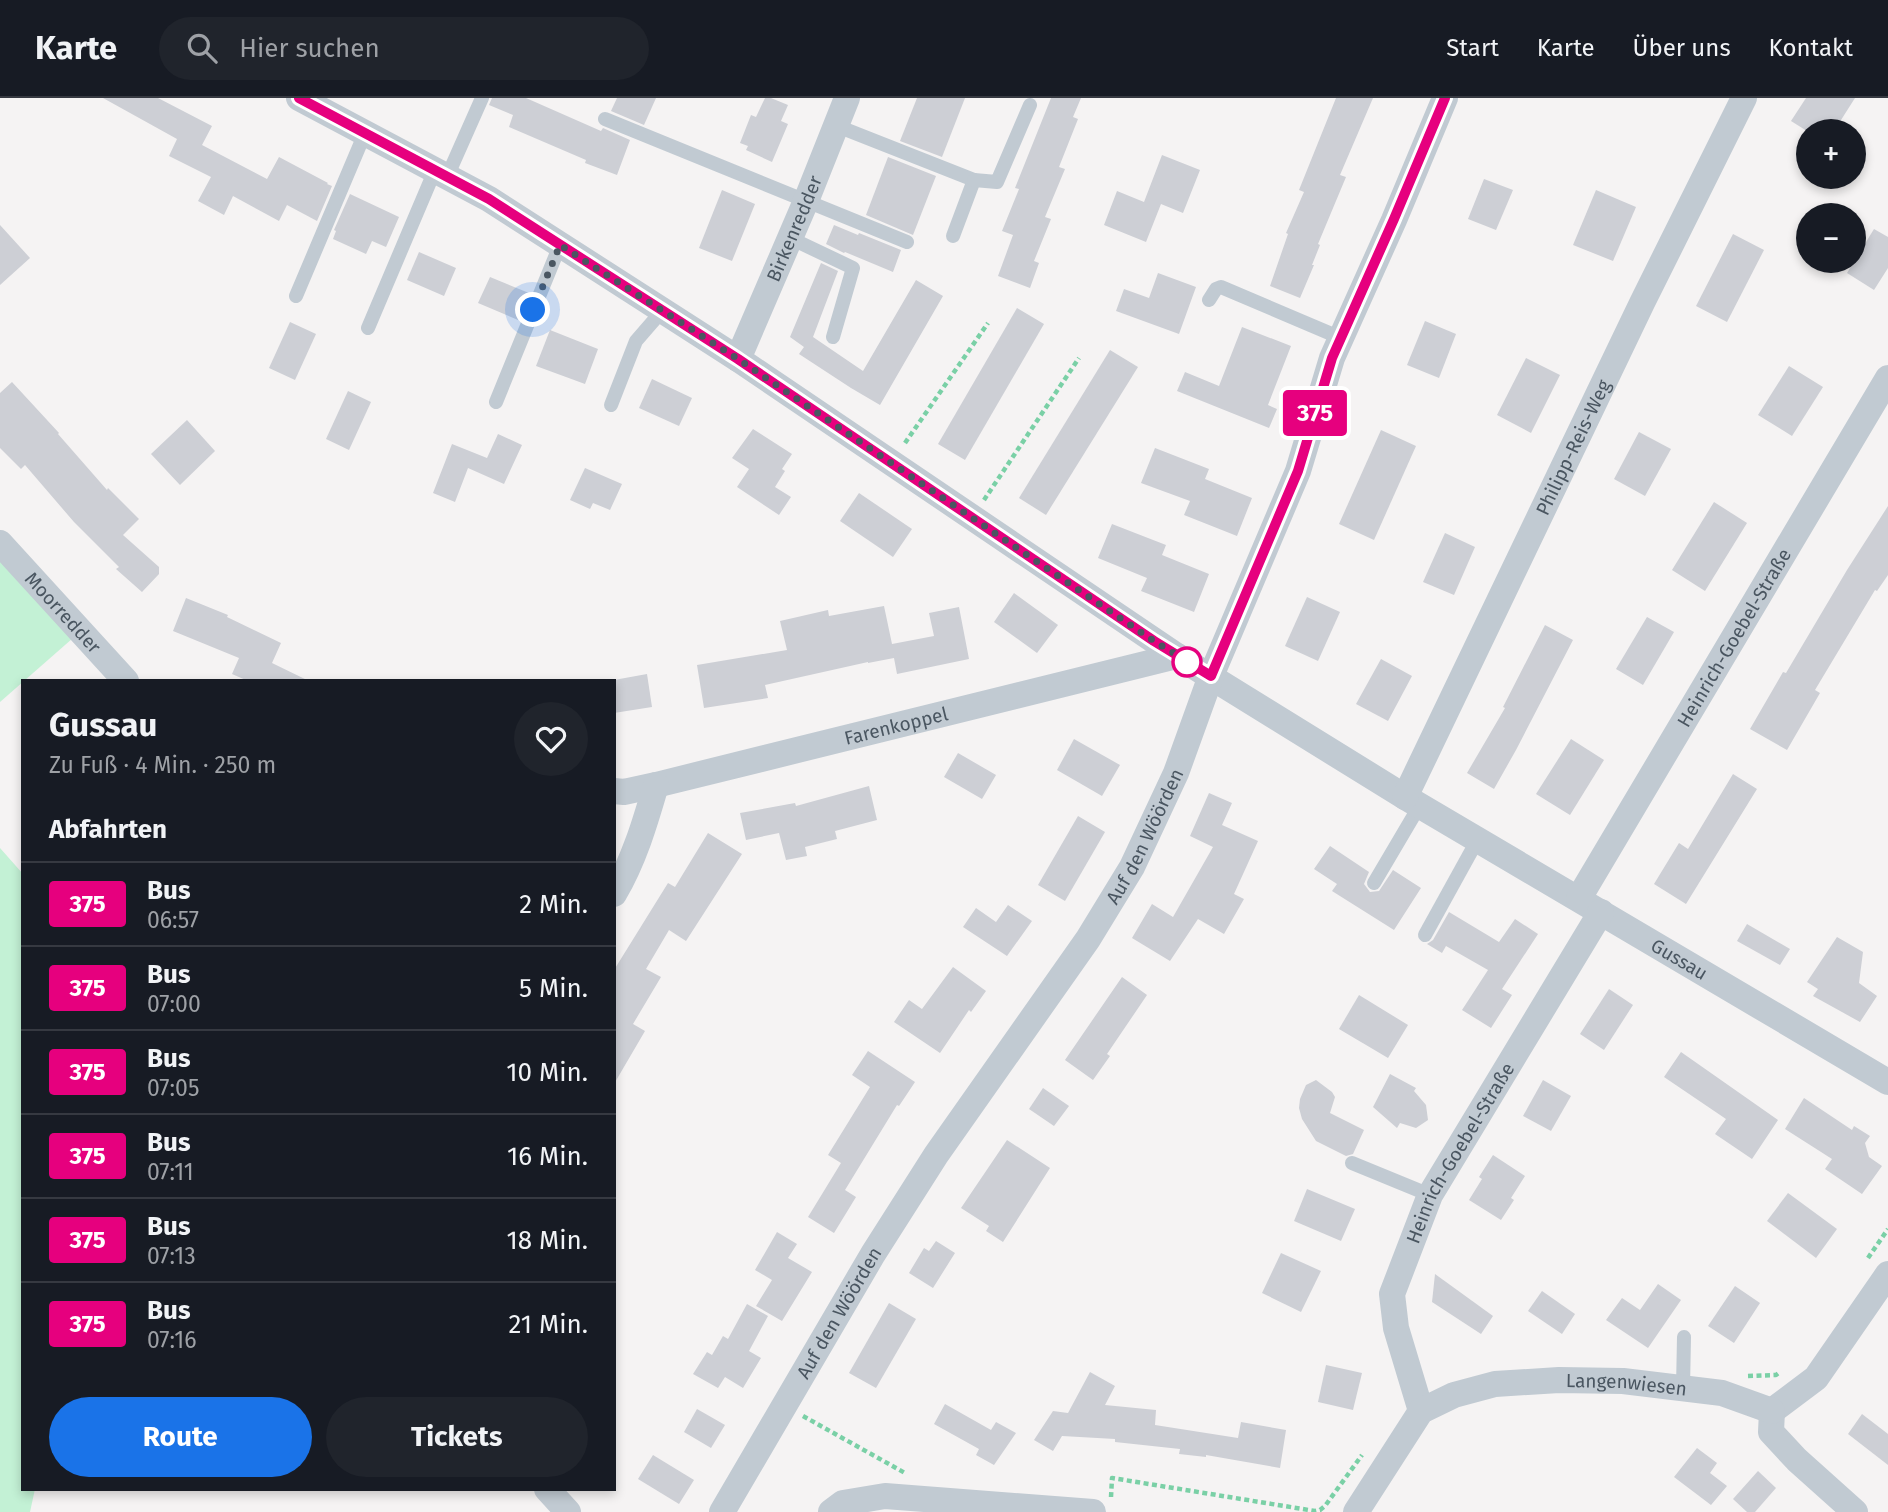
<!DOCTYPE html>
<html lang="de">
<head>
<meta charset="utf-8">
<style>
	body { margin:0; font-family:"Fira Sans",sans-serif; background:#20242c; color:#f1f3f6; height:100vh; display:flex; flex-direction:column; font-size:26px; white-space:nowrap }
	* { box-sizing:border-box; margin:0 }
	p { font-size:23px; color:#9ea1a6 }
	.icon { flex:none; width:38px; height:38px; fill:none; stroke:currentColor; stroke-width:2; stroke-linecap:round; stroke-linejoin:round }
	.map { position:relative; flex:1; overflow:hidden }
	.side { position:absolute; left:21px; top:581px; width:595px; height:812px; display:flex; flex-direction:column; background:#171b24; border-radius:0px; box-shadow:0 4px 10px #0003 }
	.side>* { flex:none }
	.badge { padding:0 14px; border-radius:5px; font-size:24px; line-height:46px }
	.fabs { position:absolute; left:1796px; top:21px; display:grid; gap:14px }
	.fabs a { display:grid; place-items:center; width:70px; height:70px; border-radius:50%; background:#171b24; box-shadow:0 4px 10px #0003; font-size:35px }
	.you { position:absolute; width:35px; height:35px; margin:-18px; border:5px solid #fff; border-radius:50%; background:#1a73e8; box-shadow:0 0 0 10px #1a73e833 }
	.map>.badge { position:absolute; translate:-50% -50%; box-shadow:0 0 0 4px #fff }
	h2 { padding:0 28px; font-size:26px; line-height:63px }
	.round { display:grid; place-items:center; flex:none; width:74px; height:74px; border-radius:37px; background:#20242c }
	.head { display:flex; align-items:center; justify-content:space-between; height:119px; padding:0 28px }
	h1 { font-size:33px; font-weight:700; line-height:52px }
	.button { display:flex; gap:14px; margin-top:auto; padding:14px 28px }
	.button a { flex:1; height:80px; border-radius:42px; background:#1a73e8; color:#fff; font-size:28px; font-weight:700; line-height:80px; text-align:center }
	.button a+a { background:#20242c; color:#f1f3f6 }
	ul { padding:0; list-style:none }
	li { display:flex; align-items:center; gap:21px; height:84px; padding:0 28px; border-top:2px solid #363941 }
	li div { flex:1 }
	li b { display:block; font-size:26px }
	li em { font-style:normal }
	li .badge { min-width:77px; font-weight:700; text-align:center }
	header { display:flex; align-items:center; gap:42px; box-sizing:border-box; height:98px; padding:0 35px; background:#171b24; border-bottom:2px solid #363941 }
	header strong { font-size:33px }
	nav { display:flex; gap:38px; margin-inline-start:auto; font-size:24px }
	.search { width:490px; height:63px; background:#20242c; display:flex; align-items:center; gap:18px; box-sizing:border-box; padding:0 24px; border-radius:38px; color:#9ea1a6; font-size:26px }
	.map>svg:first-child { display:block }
	.green { fill:#c3f1d5 }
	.building { fill:#cdcfd5 }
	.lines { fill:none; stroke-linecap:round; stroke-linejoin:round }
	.path { stroke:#7ad0a6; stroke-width:4.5; stroke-dasharray:5 3.5; stroke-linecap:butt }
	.service { stroke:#c1cad2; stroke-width:14 }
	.minor { stroke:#c1cad2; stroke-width:26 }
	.line-casing { stroke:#fff; stroke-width:16 }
	.line { stroke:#e6007e; stroke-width:10 }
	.walk { stroke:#4a5661; stroke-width:7; stroke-dasharray:0 12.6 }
	.stop-dot { fill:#fff; stroke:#e6007e; stroke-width:3.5 }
	.labels { text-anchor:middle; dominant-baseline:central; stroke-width:5; stroke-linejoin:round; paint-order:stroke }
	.street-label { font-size:19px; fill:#4a5661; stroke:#fff }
</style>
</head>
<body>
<header>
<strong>Karte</strong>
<div class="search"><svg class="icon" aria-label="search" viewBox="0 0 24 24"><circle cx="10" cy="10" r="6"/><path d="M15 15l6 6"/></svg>Hier suchen</div>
<nav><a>Start</a><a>Karte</a><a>Über uns</a><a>Kontakt</a></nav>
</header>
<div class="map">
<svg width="1888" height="1414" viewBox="0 0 1888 1414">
	<rect width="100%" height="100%" fill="#f5f3f3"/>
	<g class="green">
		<path d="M 0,445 L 81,533 L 0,604 Z"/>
		<path d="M 0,750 L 23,776 L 23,1391 L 35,1391 L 30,1414 L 0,1414 Z"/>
	</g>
	<g class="building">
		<path d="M 103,0 L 158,0 L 212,28 L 202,47 L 267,81 L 279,59 L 328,85 L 327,86 L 332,88 L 317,123 L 287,107 L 279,123 L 233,98 L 224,117 L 198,103 L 211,79 L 169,58 L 177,41 Z"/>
		<path d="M 492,0 L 526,0 L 601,33 L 603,30 L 630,42 L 617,77 L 585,65 L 586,62 L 509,29 L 513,17 L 489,7 Z"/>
		<path d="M 617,0 L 656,0 L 644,27 L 611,13 Z"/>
		<path d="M 765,0 L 771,0 L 788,7 L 781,23 L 788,26 L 772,64 L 746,52 L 748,48 L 740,45 L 751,17 L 756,19 Z"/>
		<path d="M 917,0 L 965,0 L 942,59 L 900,43 Z"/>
		<path d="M 1051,0 L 1081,0 L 1073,19 L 1078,21 L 1059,69 L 1065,71 L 1045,119 L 1051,121 L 1034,163 L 1039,165 L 1030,190 L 998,178 L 1013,137 L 1002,133 L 1019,91 L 1015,90 Z"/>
		<path d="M 1336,0 L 1373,0 L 1340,77 L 1346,79 L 1318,146 L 1320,147 L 1312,167 L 1314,167 L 1300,200 L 1270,188 L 1288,136 L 1286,135 L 1304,94 L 1299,92 Z"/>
		<path d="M 1806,0 L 1855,0 L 1834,33 L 1807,33 L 1791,23 Z"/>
		<path d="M 1162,57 L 1200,72 L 1183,115 L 1161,106 L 1146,144 L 1104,127 L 1117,93 L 1144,104 Z"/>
		<path d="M 888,59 L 936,78 L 913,137 L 866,117 Z"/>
		<path d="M 1484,81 L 1513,92 L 1496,132 L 1468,121 Z"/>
		<path d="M 722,92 L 755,106 L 732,163 L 699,150 Z"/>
		<path d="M 1596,92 L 1636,109 L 1613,163 L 1573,147 Z"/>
		<path d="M 350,96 L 399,119 L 386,149 L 372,143 L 366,156 L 333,141 L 336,133 L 334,132 Z"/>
		<path d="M 0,127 L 30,160 L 0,187 Z"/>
		<path d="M 834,127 L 858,137 L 859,135 L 901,152 L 893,174 L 845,154 L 844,155 L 826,146 Z"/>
		<path d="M 1874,131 L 1888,139 L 1888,170 L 1874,192 L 1847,175 Z"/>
		<path d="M 1733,136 L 1764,152 L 1727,224 L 1696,208 Z"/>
		<path d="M 419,154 L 456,170 L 444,198 L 407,182 Z"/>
		<path d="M 821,165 L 838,173 L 813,239 L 863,273 L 916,182 L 943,198 L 880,307 L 851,290 L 799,256 L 804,249 L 790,239 Z"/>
		<path d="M 1158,175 L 1196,189 L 1179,236 L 1116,213 L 1124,191 L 1149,200 Z"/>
		<path d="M 490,179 L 529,195 L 518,222 L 478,205 Z"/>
		<path d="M 1017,210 L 1044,226 L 965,362 L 938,346 Z"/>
		<path d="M 1425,223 L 1456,236 L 1439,280 L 1407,267 Z"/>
		<path d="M 290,224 L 316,236 L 295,282 L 269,270 Z"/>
		<path d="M 1242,229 L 1291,248 L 1268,307 L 1277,311 L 1269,330 L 1177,293 L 1185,274 L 1219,288 Z"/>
		<path d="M 550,232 L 598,251 L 585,286 L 536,268 Z"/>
		<path d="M 1110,252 L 1138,269 L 1046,417 L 1019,400 Z"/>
		<path d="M 1526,260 L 1560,277 L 1531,335 L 1497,317 Z"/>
		<path d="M 1789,268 L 1823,289 L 1792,338 L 1758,317 Z"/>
		<path d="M 652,281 L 692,300 L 679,328 L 639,310 Z"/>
		<path d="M 12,284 L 59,335 L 58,336 L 107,392 L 108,390 L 139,421 L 123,437 L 159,469 L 159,476 L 142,494 L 116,471 L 119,469 L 74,424 L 25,367 L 21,371 L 0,350 L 0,295 Z"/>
		<path d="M 348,293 L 371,304 L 349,352 L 326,341 Z"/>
		<path d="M 187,322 L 215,353 L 180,387 L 151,356 Z"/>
		<path d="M 753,331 L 792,356 L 782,371 L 785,373 L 775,389 L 791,399 L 779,417 L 737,389 L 749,371 L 732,360 Z"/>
		<path d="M 1381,332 L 1416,348 L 1374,442 L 1339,426 Z"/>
		<path d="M 1639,334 L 1671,351 L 1645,398 L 1614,381 Z"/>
		<path d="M 498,336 L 522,347 L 504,386 L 468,370 L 455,404 L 433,395 L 452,346 L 487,360 Z"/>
		<path d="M 1155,350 L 1209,371 L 1205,381 L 1252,400 L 1237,438 L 1184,417 L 1190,403 L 1141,385 Z"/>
		<path d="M 585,370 L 622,386 L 610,412 L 593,405 L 590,411 L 570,402 Z"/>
		<path d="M 859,395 L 912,431 L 893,459 L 840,423 Z"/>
		<path d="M 1714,404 L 1747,425 L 1705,493 L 1672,472 Z"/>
		<path d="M 1888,408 L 1888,477 L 1877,493 L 1875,492 L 1815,592 L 1820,595 L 1787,652 L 1750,631 L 1783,574 L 1786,575 L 1847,472 Z"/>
		<path d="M 1112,426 L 1166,447 L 1162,457 L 1209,476 L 1194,514 L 1141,493 L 1147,480 L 1098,460 Z"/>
		<path d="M 1445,435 L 1475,449 L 1454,497 L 1423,484 Z"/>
		<path d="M 1014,495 L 1058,527 L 1037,555 L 994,524 Z"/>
		<path d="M 1307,499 L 1340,514 L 1318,563 L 1285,548 Z"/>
		<path d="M 186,500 L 228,517 L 227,519 L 281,545 L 272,565 L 309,583 L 248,583 L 232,576 L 239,560 L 173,533 Z"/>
		<path d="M 884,508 L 892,546 L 934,538 L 929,515 L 959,509 L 969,561 L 897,576 L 894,560 L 868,565 L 868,564 L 765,587 L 768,600 L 704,610 L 697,567 L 787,552 L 780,523 L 828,512 L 829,518 Z"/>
		<path d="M 1647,519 L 1674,534 L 1643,587 L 1616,571 Z"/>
		<path d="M 1545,527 L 1573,542 L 1516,652 L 1494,691 L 1467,675 L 1505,610 L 1503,609 Z"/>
		<path d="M 1381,561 L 1412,578 L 1388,623 L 1356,606 Z"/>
		<path d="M 647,576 L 652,609 L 614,615 L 614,582 Z"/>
		<path d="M 1074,641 L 1120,667 L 1102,698 L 1057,672 Z"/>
		<path d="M 1571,641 L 1604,662 L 1570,717 L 1536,696 Z"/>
		<path d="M 958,655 L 996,677 L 982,701 L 944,679 Z"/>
		<path d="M 1733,676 L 1757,691 L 1686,806 L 1654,786 L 1679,745 L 1688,751 Z"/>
		<path d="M 869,688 L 877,722 L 835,733 L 837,741 L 805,749 L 807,758 L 786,762 L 779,735 L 746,742 L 740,715 L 795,705 L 796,708 Z"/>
		<path d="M 1209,695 L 1232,705 L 1222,727 L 1258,743 L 1234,796 L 1244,801 L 1224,836 L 1198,821 L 1170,863 L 1132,840 L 1152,806 L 1173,819 L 1213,749 L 1190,738 Z"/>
		<path d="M 1078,718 L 1105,734 L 1065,803 L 1038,787 Z"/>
		<path d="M 708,735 L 742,756 L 686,843 L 669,832 L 646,871 L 661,879 L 633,926 L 645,933 L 614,986 L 614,872 L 668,785 L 675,789 Z"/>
		<path d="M 1330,748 L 1369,774 L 1364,786 L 1370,794 L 1379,793 L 1393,772 L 1421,790 L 1394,832 L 1332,793 L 1337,786 L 1314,771 Z"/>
		<path d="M 1008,807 L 1032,823 L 1007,858 L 963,829 L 976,810 L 996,824 Z"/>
		<path d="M 1449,814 L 1499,844 L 1515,821 L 1538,836 L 1502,891 L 1512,897 L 1491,930 L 1462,912 L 1488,872 L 1446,848 L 1442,855 L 1427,846 L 1433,842 Z"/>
		<path d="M 1747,826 L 1790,851 L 1780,867 L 1737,843 Z"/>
		<path d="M 1837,839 L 1863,854 L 1859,885 L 1877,898 L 1860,924 L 1813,898 L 1818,891 L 1807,884 Z"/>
		<path d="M 953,869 L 986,893 L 971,914 L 969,912 L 940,955 L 894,924 L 909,902 L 922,911 Z"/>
		<path d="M 1122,879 L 1147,897 L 1107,956 L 1110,958 L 1093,982 L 1065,962 Z"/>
		<path d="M 1609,891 L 1633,907 L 1604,952 L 1580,936 Z"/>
		<path d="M 1359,897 L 1408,927 L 1388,960 L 1339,931 Z"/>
		<path d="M 868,953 L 915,984 L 899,1008 L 897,1007 L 845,1092 L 856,1099 L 834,1135 L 808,1119 L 841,1065 L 828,1057 L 870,989 L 852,977 Z"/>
		<path d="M 1681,954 L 1778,1022 L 1752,1061 L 1715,1036 L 1726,1021 L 1664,979 Z"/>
		<path d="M 1390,976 L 1416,990 L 1414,993 L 1426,1007 L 1428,1022 L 1416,1030 L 1400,1025 L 1397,1030 L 1373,1009 Z"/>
		<path d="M 1316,982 L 1332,994 L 1335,999 L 1330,1015 L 1364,1032 L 1353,1056 L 1346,1058 L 1316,1043 L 1302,1021 L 1299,1010 L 1300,1001 L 1306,987 Z"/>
		<path d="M 1543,982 L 1571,998 L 1551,1033 L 1523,1018 Z"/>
		<path d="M 1043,990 L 1069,1008 L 1054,1028 L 1029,1011 Z"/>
		<path d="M 1804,1000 L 1852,1032 L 1854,1028 L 1870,1038 L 1865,1045 L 1869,1059 L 1882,1068 L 1862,1096 L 1825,1071 L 1832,1061 L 1785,1031 Z"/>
		<path d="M 1007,1042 L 1050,1070 L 1003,1144 L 986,1133 L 989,1128 L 961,1110 Z"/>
		<path d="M 1493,1057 L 1525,1078 L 1511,1100 L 1514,1102 L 1501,1122 L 1469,1102 L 1482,1081 L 1479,1079 Z"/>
		<path d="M 1307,1091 L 1355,1111 L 1341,1143 L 1294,1123 Z"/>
		<path d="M 1788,1095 L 1837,1131 L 1816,1160 L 1767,1123 Z"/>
		<path d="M 777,1134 L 797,1146 L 788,1160 L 812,1174 L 782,1223 L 756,1208 L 772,1182 L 755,1172 Z"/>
		<path d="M 936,1143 L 955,1155 L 933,1190 L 909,1175 L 924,1150 L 929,1153 Z"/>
		<path d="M 1281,1155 L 1321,1173 L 1301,1214 L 1262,1195 Z"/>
		<path d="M 1435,1176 L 1493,1218 L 1481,1236 L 1432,1204 Z"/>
		<path d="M 1658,1186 L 1681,1202 L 1648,1250 L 1606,1222 L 1622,1200 L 1640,1212 Z"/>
		<path d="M 1735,1188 L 1760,1205 L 1734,1245 L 1708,1228 Z"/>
		<path d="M 1542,1193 L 1575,1216 L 1562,1236 L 1528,1213 Z"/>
		<path d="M 889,1205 L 916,1221 L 876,1290 L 849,1275 Z"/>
		<path d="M 747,1206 L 768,1218 L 749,1253 L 761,1260 L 743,1290 L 725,1279 L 718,1290 L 693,1276 L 707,1254 L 712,1257 L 723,1238 L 728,1241 Z"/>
		<path d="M 1326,1267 L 1362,1275 L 1353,1312 L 1318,1304 Z"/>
		<path d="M 1090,1274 L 1115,1288 L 1105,1307 L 1156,1312 L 1155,1327 L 1238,1340 L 1241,1324 L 1286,1332 L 1280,1370 L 1206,1357 L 1206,1359 L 1179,1356 L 1180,1351 L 1115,1344 L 1115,1341 L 1062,1338 L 1053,1353 L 1034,1342 L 1053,1313 L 1068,1315 Z"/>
		<path d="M 945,1306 L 991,1332 L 996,1324 L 1016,1335 L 994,1367 L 976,1357 L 979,1351 L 934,1326 Z"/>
		<path d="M 697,1311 L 725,1327 L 711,1350 L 684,1334 Z"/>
		<path d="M 1862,1316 L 1888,1336 L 1888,1367 L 1848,1336 Z"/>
		<path d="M 1697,1350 L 1717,1365 L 1710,1375 L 1727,1388 L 1711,1407 L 1674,1379 Z"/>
		<path d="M 653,1357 L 694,1382 L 679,1406 L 638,1381 Z"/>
		<path d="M 1758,1373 L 1776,1390 L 1755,1414 L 1747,1414 L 1733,1401 Z"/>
	</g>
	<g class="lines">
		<g class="path">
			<path d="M 905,345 L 988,225"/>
			<path d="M 984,402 L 1079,260"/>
			<path d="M 1868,1160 L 1888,1131"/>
			<path d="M 1748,1278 L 1776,1277 L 1780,1274"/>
			<path d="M 803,1318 L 905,1375"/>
			<path d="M 1111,1399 L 1112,1380 L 1315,1413 L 1320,1412 L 1325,1408 L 1362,1357"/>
		</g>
		<g class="service">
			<path d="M 605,21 L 907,144"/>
			<path d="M 837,28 L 974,82 L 953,138"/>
			<path d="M 447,79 L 482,0"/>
			<path d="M 974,82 L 997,84 L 1030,7"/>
			<path d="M 790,140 L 853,170 L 833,239"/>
			<path d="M 296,198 L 365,35"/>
			<path d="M 1209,202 L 1216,191 L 1221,189 L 1341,240"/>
			<path d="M 368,230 L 435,72"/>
			<path d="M 496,304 L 560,147"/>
			<path d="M 611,307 L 636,243 L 662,213"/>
			<path d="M 1374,785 L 1420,707"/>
			<path d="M 1425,837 L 1478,741"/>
			<path d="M 1352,1065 L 1430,1097"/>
			<path d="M 1683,1290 L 1684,1239"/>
		</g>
		<g class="minor">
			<path id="s1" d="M 299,0 L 489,101 L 738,261 L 1177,558 L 1405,699 L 1888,984"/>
			<path id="s2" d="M 738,261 L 806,103 L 847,0"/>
			<path id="s3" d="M 0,445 L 126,583"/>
			<path id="s4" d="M 614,693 L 624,694 L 656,687 L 1177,558"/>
			<path id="s5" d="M 1405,699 L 1642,205 L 1744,0"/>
			<path d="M 614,796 C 634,762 645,725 656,687"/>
			<path id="s6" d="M 1579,800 L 1888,280"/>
			<path id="s7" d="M 1421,1313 L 1396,1230 L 1392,1196 L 1430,1097 L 1601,814"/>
			<path d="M 1772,1313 L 1816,1280 L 1888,1176"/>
			<path d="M 1772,1313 L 1771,1334 L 1797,1362 L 1855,1414"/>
			<path d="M 547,1391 L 568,1414"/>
			<path id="s8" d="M 722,1414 L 873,1156 L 936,1057 L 1088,841 L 1132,769 L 1176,675 L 1211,578 L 1298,373 L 1332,260 L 1394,122 L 1445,0"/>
			<path d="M 831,1414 L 843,1405 L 885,1398 L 1093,1414"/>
			<path id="s9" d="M 1356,1414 L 1421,1313 L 1454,1297 L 1495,1286 L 1559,1282 L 1623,1283 L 1722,1295 L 1772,1313"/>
		</g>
	</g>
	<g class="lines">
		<defs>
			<path id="line" d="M 299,0 L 489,101 L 738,261 L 1154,543 L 1211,578 L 1298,373 L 1332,260 L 1394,121 L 1445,0"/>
		</defs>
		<use href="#line" class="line-casing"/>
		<use href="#line" class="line"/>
		<path class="walk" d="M 533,212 L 560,147 L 738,261 L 1154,543 L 1193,567 L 1187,564"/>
	</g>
	<circle class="stop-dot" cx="1187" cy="564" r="14"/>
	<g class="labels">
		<g class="street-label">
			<text stroke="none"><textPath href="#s2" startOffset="142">Birkenredder</textPath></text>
			<text stroke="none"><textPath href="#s5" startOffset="388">Philipp-Reis-Weg</textPath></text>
			<text stroke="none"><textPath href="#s3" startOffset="94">Moorredder</textPath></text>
			<text stroke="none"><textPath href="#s6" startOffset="303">Heinrich-Goebel-Straße</textPath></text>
			<text stroke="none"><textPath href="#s4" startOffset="290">Farenkoppel</textPath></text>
			<text stroke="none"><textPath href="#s8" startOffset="798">Auf den Wöörden</textPath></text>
			<text stroke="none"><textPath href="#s1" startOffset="1628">Gussau</textPath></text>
			<text stroke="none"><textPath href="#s7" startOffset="278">Heinrich-Goebel-Straße</textPath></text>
			<text stroke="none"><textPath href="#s8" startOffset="231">Auf den Wöörden</textPath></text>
			<text stroke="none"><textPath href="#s9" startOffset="331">Langenwiesen</textPath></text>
		</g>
	</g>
</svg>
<div class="fabs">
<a>+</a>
<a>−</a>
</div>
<div class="you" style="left:533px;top:212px"></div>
<b class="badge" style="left:1315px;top:315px;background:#e6007e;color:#fff">375</b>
<section class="side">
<div class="head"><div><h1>Gussau</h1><p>Zu Fuß · 4 Min. · 250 m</p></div><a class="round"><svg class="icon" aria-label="heart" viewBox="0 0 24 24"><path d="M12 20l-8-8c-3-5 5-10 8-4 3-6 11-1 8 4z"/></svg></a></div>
<h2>Abfahrten</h2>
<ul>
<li><span class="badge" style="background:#e6007e;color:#fff">375</span><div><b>Bus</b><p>06:57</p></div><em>2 Min.</em></li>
<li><span class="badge" style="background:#e6007e;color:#fff">375</span><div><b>Bus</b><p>07:00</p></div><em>5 Min.</em></li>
<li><span class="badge" style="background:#e6007e;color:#fff">375</span><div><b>Bus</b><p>07:05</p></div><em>10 Min.</em></li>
<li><span class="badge" style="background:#e6007e;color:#fff">375</span><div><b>Bus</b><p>07:11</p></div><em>16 Min.</em></li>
<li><span class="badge" style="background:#e6007e;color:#fff">375</span><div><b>Bus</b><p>07:13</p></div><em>18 Min.</em></li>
<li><span class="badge" style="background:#e6007e;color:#fff">375</span><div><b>Bus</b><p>07:16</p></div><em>21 Min.</em></li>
</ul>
<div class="button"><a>Route</a><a>Tickets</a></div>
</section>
</div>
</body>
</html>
